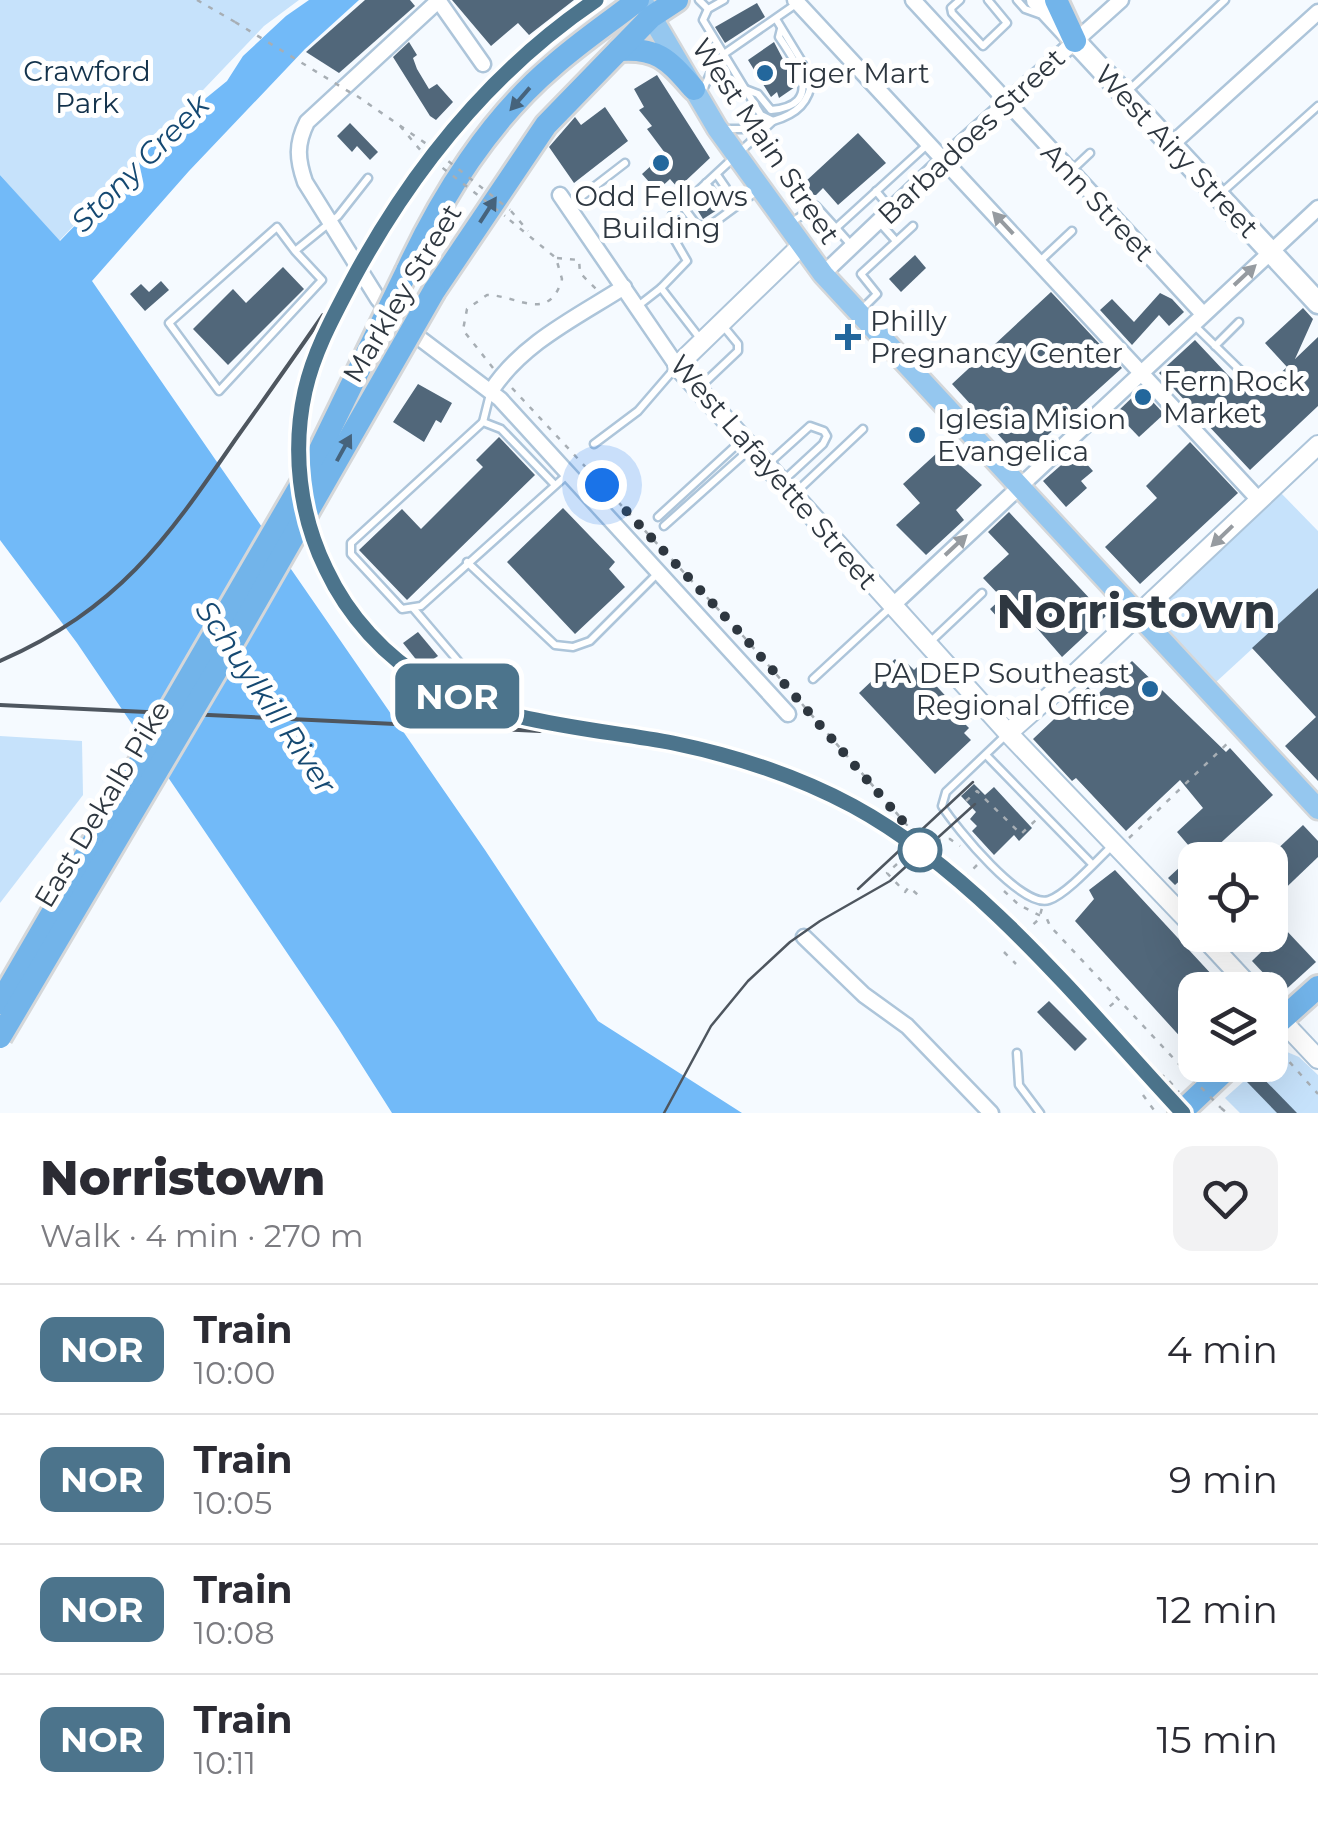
<!DOCTYPE html>
<html lang="en">
<head>
<meta charset="utf-8">
<style>
	body { margin:0; font-family:Montserrat,sans-serif; background:#f2f2f3; color:#2b2b33; height:100vh; display:flex; flex-direction:column; font-size:38px; white-space:nowrap }
	* { box-sizing:border-box; margin:0 }
	p { font-size:32px; color:#7c7c81 }
	.icon { flex:none; width:55px; height:55px; fill:none; stroke:currentColor; stroke-width:2; stroke-linecap:round; stroke-linejoin:round }
	.map { position:relative; height:1113px; overflow:hidden }
	.sheet { display:flex; flex-direction:column; background:#fff; flex:1 }
	.sheet>* { flex:none }
	.badge { padding:0 20px; border-radius:15px; font-size:35px; line-height:65px }
	.buttons { position:absolute; left:1178px; top:842px; display:grid; gap:20px }
	.buttons a { display:grid; place-items:center; width:110px; height:110px; border-radius:20px; background:#fff; box-shadow:0 10px 40px #0002; font-size:50px }
	.you { position:absolute; width:50px; height:50px; margin:-25px; border:8px solid #fff; border-radius:50%; background:#1a73e8; box-shadow:0 0 0 15px #1a73e833 }
	.map>.badge { position:absolute; translate:-50% -50%; box-shadow:0 0 0 5px #fff }
	.round { display:grid; place-items:center; flex:none; width:105px; height:105px; border-radius:20px; background:#f2f2f3 }
	.overview { display:flex; align-items:center; justify-content:space-between; height:170px; padding:0 40px }
	h1 { font-size:48px; font-weight:800; line-height:75px }
	ul { padding:0; list-style:none }
	li { display:flex; align-items:center; gap:30px; height:130px; padding:0 40px; border-top:2px solid #e1e1e2 }
	li div { flex:1 }
	li b { display:block; font-size:38px }
	li em { font-style:normal }
	li .badge { min-width:110px; font-weight:700; text-align:center }
	.map>svg:first-child { display:block }
	.green { fill:#c6e2fb }
	.water { fill:#72baf8 }
	.building { fill:#51677a }
	.lines { fill:none; stroke-linecap:round; stroke-linejoin:round }
	.service-casing { stroke:#adc5da; stroke-width:11 }
	.minor-casing { stroke:#adc5da; stroke-width:19 }
	.tertiary-casing { stroke:#adc5da; stroke-width:22 }
	.secondary-casing { stroke:#adc5da; stroke-width:25 }
	.primary-casing { stroke:#d5d7d9; stroke-width:25 }
	.trunk-casing { stroke:#d5d7d9; stroke-width:28 }
	.path { stroke:#a7aeb4; stroke-width:2.5; stroke-dasharray:5 8; stroke-linecap:butt }
	.service { stroke:#fff; stroke-width:6 }
	.minor { stroke:#fff; stroke-width:14 }
	.tertiary { stroke:#fff; stroke-width:18 }
	.secondary { stroke:#fff; stroke-width:20 }
	.primary { stroke:#95c7ef; stroke-width:20 }
	.trunk { stroke:#72b4ea; stroke-width:22 }
	.tram { stroke:#4e565f; stroke-width:2.5 }
	.rail { stroke:#4e565f; stroke-width:4 }
	.trunk-bridge-casing { stroke:#d5d7d9; stroke-width:28; stroke-linecap:butt }
	.path-bridge { stroke:#a7aeb4; stroke-width:2.5; stroke-dasharray:5 8; stroke-linecap:butt }
	.trunk-bridge { stroke:#72b4ea; stroke-width:22 }
	.oneway { fill:#46637c }
	.oneway2 { fill:#969ba0 }
	.line-casing { stroke:#fff; stroke-width:22 }
	.line { stroke:#4c748c; stroke-width:15 }
	.walk { stroke:#2e3740; stroke-width:10; stroke-dasharray:0 18 }
	.poi-dot { fill:#23679c; stroke:#fff; stroke-width:4 }
	.stop-dot { fill:#fff; stroke:#4c748c; stroke-width:5 }
	.labels { text-anchor:middle; dominant-baseline:central; stroke-width:10; stroke-linejoin:round; paint-order:stroke }
	.park-label { font-size:28px; fill:#13324b; stroke:#fff }
	.poi-label { font-size:28px; fill:#2e3740; stroke:#fff; text-anchor:start }
	.street-label { font-size:28px; fill:#2e3740; stroke:#fff }
	.water-label { font-size:30px; font-style:italic; fill:#154972; stroke:#fff }
	.town-label { font-size:48px; font-weight:bold; fill:#2e3740; stroke:#fff }
</style>
</head>
<body>
<div class="map">
<svg width="1318" height="1113" viewBox="0 0 1318 1113">
	<rect width="100%" height="100%" fill="#f5faff"/>
	<g class="green">
		<path d="M 0,0 L 299,0 L 264,26 L 59,241 L 0,175 Z"/>
		<path d="M 1280,492 L 1318,531 L 1318,588 L 1215,683 L 1152,617 L 1156,605 Z"/>
		<path d="M 0,736 L 82,741 L 83,795 L 0,903 Z"/>
		<path d="M 1280,1049 L 1299,1057 L 1318,1075 L 1318,1113 L 1240,1113 L 1225,1098 L 1262,1065 L 1270,1065 L 1270,1057 Z"/>
	</g>
	<path class="water" d="M 309,0 L 359,0 L 305,49 L 189,171 L 92,281 L 485,850 L 598,1021 L 742,1113 L 392,1113 L 338,1028 L 77,643 L 0,540 L 0,175 L 60,241 L 168,129 L 227,81 L 243,56 L 286,16 Z"/>
	<g class="building">
		<path d="M 365,0 L 410,0 L 415,6 L 339,73 L 306,52 Z"/>
		<path d="M 452,0 L 574,0 L 529,35 L 518,23 L 491,46 Z"/>
		<path d="M 757,3 L 765,17 L 725,43 L 715,27 Z"/>
		<path d="M 409,42 L 417,55 L 413,58 L 417,69 L 429,89 L 437,84 L 453,102 L 436,120 L 430,116 L 393,57 Z"/>
		<path d="M 774,42 L 795,82 L 795,87 L 779,98 L 777,92 L 771,97 L 748,60 Z"/>
		<path d="M 657,75 L 710,158 L 678,188 L 670,179 L 657,191 L 642,174 L 665,153 L 647,129 L 652,126 L 639,110 L 644,107 L 634,89 Z"/>
		<path d="M 605,107 L 628,141 L 574,183 L 549,147 L 575,117 L 581,125 Z"/>
		<path d="M 350,123 L 378,152 L 370,160 L 357,146 L 352,152 L 337,136 Z"/>
		<path d="M 858,133 L 886,163 L 838,205 L 823,188 L 816,195 L 792,194 Z"/>
		<path d="M 733,188 L 739,196 L 703,219 L 698,211 L 707,211 L 710,202 L 718,202 L 721,194 L 729,194 Z"/>
		<path d="M 915,255 L 926,268 L 901,292 L 889,279 Z"/>
		<path d="M 283,267 L 304,289 L 228,365 L 193,329 L 233,289 L 246,303 Z"/>
		<path d="M 161,281 L 169,290 L 145,311 L 130,294 L 141,284 L 149,292 Z"/>
		<path d="M 1051,292 L 1122,368 L 1040,442 L 1046,448 L 1031,462 L 1019,449 L 1015,453 L 952,384 Z"/>
		<path d="M 1160,293 L 1172,299 L 1184,312 L 1169,326 L 1159,315 L 1132,345 L 1100,310 L 1112,299 L 1134,322 Z"/>
		<path d="M 1303,308 L 1313,319 L 1295,359 L 1318,337 L 1318,406 L 1250,470 L 1159,373 L 1195,340 L 1242,390 L 1248,385 L 1257,395 L 1287,367 L 1265,343 Z"/>
		<path d="M 418,384 L 452,403 L 441,423 L 436,420 L 424,442 L 393,422 Z"/>
		<path d="M 1141,389 L 1164,414 L 1139,437 L 1116,413 Z"/>
		<path d="M 499,437 L 535,475 L 407,600 L 359,550 L 402,509 L 421,529 L 483,467 L 476,460 Z"/>
		<path d="M 949,442 L 966,461 L 961,466 L 982,485 L 956,510 L 964,520 L 926,555 L 896,525 L 920,503 L 903,484 Z"/>
		<path d="M 1190,442 L 1238,493 L 1140,584 L 1105,547 L 1157,498 L 1146,486 Z"/>
		<path d="M 1076,452 L 1093,471 L 1081,481 L 1087,488 L 1066,507 L 1043,481 Z"/>
		<path d="M 563,508 L 615,562 L 609,569 L 625,587 L 575,634 L 507,562 Z"/>
		<path d="M 1009,512 L 1106,616 L 1062,657 L 1016,604 L 999,619 L 990,609 L 1002,598 L 983,578 L 1009,554 L 988,532 Z"/>
		<path d="M 1318,588 L 1318,781 L 1285,746 L 1316,717 L 1252,648 Z"/>
		<path d="M 418,632 L 438,656 L 422,667 L 403,643 Z"/>
		<path d="M 895,659 L 902,666 L 906,662 L 914,670 L 918,666 L 965,717 L 961,720 L 969,728 L 964,733 L 971,740 L 935,774 L 859,693 Z"/>
		<path d="M 1132,661 L 1226,752 L 1230,748 L 1273,795 L 1202,860 L 1195,860 L 1195,867 L 1175,885 L 1168,878 L 1195,853 L 1177,832 L 1203,808 L 1180,780 L 1126,831 L 1076,778 L 1072,781 L 1033,739 L 1088,687 L 1096,696 Z"/>
		<path d="M 974,784 L 985,795 L 994,787 L 1032,828 L 1019,841 L 1014,835 L 994,855 L 972,831 L 977,826 L 970,819 L 976,812 L 961,796 Z"/>
		<path d="M 1303,825 L 1318,841 L 1318,857 L 1270,903 L 1270,856 Z"/>
		<path d="M 1115,870 L 1226,990 L 1195,990 L 1195,1053 L 1075,921 L 1094,899 L 1089,890 Z"/>
		<path d="M 1285,929 L 1316,962 L 1282,993 L 1252,961 Z"/>
		<path d="M 1049,1001 L 1087,1039 L 1075,1051 L 1037,1012 Z"/>
		<path d="M 1257,1072 L 1297,1113 L 1277,1113 L 1247,1082 Z"/>
	</g>
	<g class="lines">
		<defs>
			<g id="service">
				<path d="M 699,0 L 708,9"/>
				<path d="M 724,0 L 708,9 L 703,20 L 761,115 L 773,121 C 797,114 810,102 812,78 L 776,19"/>
				<path d="M 960,0 L 951,8 L 952,13 L 983,46 L 1007,23 L 988,0"/>
				<path d="M 1017,0 L 1025,9 L 1039,14"/>
				<path d="M 745,89 L 758,94 L 771,110 C 826,105 796,62 779,37 L 781,29"/>
				<path d="M 1128,91 L 1225,0"/>
				<path d="M 702,92 L 714,65 L 724,54 L 796,4"/>
				<path d="M 726,129 L 750,129 L 767,119"/>
				<path d="M 1071,171 L 1090,153"/>
				<path d="M 717,175 L 726,188"/>
				<path d="M 706,183 L 715,196"/>
				<path d="M 876,191 L 891,209"/>
				<path d="M 695,192 L 704,205"/>
				<path d="M 1219,195 L 1318,106"/>
				<path d="M 681,204 L 696,224 L 708,227 L 757,191"/>
				<path d="M 569,206 L 625,163"/>
				<path d="M 792,222 L 816,206 L 836,228 L 928,144"/>
				<path d="M 879,222 L 896,241"/>
				<path d="M 836,228 L 852,246"/>
				<path d="M 295,251 L 277,227 L 169,323 L 219,391 L 322,280 L 295,251 L 338,216 L 368,178"/>
				<path d="M 1040,261 L 1072,231"/>
				<path d="M 638,306 L 661,288"/>
				<path d="M 862,309 L 877,294 L 861,274 L 913,226"/>
				<path d="M 1194,325 L 1243,373"/>
				<path d="M 702,341 L 661,288 L 687,261 L 669,230 L 672,215 L 773,121"/>
				<path d="M 1215,346 L 1239,322"/>
				<path d="M 700,387 L 738,351 L 738,344 L 724,327"/>
				<path d="M 483,422 L 490,394"/>
				<path d="M 594,444 L 638,411 L 676,367"/>
				<path d="M 768,464 L 810,426 L 824,431 L 827,436 L 823,444 L 783,481"/>
				<path d="M 555,485 L 501,429 L 483,422 L 351,543 L 351,554 L 402,609 L 421,606 L 568,474"/>
				<path d="M 795,493 L 863,429"/>
				<path d="M 658,517 L 743,439"/>
				<path d="M 664,526 L 749,450"/>
				<path d="M 467,562 L 555,645 L 573,647 L 590,641 L 658,573"/>
				<path d="M 413,608 L 470,675"/>
				<path d="M 928,644 L 982,593"/>
				<path d="M 813,679 L 892,606"/>
				<path d="M 1007,734 L 946,792 L 942,806 C 956,828 1022,909 1049,900 C 1067,894 1098,859 1113,845"/>
				<path d="M 986,755 L 1092,864"/>
				<path d="M 1017,1053 L 1019,1085 L 1040,1113"/>
			</g>
			<g id="minor">
				<path d="M 438,0 L 483,64"/>
				<path d="M 439,0 L 307,122 C 296,144 297,159 305,182 L 378,299 L 397,321 L 500,399 L 788,714"/>
				<path d="M 795,0 L 1259,500"/>
				<path d="M 913,0 L 1203,314"/>
				<path d="M 1171,145 L 1318,12"/>
				<path d="M 560,195 L 677,366"/>
				<path d="M 823,274 L 944,159 L 1121,0"/>
				<path d="M 491,391 C 522,343 577,317 624,287"/>
				<path d="M 892,606 L 1318,208"/>
				<path d="M 804,937 L 864,995 L 907,1026 L 991,1113"/>
			</g>
			<g id="tertiary">
				<path d="M 801,246 L 677,366 L 1008,733 L 1195,928"/>
				<path d="M 1008,733 L 1077,672 L 1318,445"/>
				<path d="M 1202,935 L 1253,990"/>
				<path d="M 1270,1008 L 1318,1059"/>
			</g>
			<path id="secondary" d="M 1037,0 L 1318,303"/>
			<path id="primary" d="M 644,4 L 717,128 L 823,274 L 1318,809"/>
			<g id="trunk">
				<path d="M 1056,0 L 1075,41"/>
				<path d="M 619,50 C 659,47 669,61 694,89"/>
				<path d="M 407,271 C 441,197 490,119 553,66 C 580,42 610,22 638,0"/>
				<path d="M 434,291 L 546,125 L 651,17 L 677,0"/>
				<path d="M 1270,1030 L 1318,987"/>
				<path d="M 1180,1113 L 1231,1065"/>
			</g>
		</defs>
		<use href="#service" class="service-casing"/>
		<use href="#minor" class="minor-casing"/>
		<use href="#tertiary" class="tertiary-casing"/>
		<use href="#secondary" class="secondary-casing"/>
		<use href="#primary" class="primary-casing"/>
		<use href="#trunk" class="trunk-casing"/>
		<g class="path">
			<path d="M 197,0 L 235,22"/>
			<path d="M 357,96 L 428,145"/>
			<path d="M 400,126 L 422,152"/>
			<path d="M 511,211 L 528,231"/>
			<path d="M 557,258 L 579,260 L 580,273 L 596,289"/>
			<path d="M 493,368 L 463,330 L 467,309 L 487,295 C 517,295 549,324 562,279 L 556,258 L 506,217"/>
			<path d="M 512,388 L 744,637 L 912,831 L 926,841 L 950,839 L 960,846"/>
			<path d="M 966,801 L 977,791 L 1021,834 L 1038,818"/>
			<path d="M 1129,838 L 1231,740"/>
			<path d="M 897,864 L 887,873 L 905,892 L 909,887 L 918,895"/>
			<path d="M 977,865 L 966,876 L 1024,933"/>
			<path d="M 1004,891 L 1019,905 L 1047,919 L 1050,926 L 1191,1077"/>
			<path d="M 1024,933 L 1039,919 L 1042,908"/>
			<path d="M 1004,952 L 1016,964"/>
			<path d="M 1100,1015 L 1117,1000"/>
			<path d="M 1270,1052 L 1278,1049 L 1318,1094"/>
			<path d="M 1246,1075 L 1256,1065"/>
			<path d="M 1161,1079 L 1164,1075 L 1179,1092"/>
			<path d="M 1143,1095 L 1156,1113"/>
			<path d="M 1221,1108 L 1227,1113"/>
		</g>
		<use href="#service" class="service"/>
		<use href="#minor" class="minor"/>
		<use href="#tertiary" class="tertiary"/>
		<use href="#secondary" class="secondary"/>
		<use href="#primary" class="primary"/>
		<use href="#trunk" class="trunk"/>
		<g class="tram">
			<path d="M 858,889 L 973,782"/>
			<path d="M 664,1113 L 711,1026 L 748,981 L 790,942 L 820,921 L 890,881 L 975,804"/>
		</g>
		<g class="rail">
			<path d="M 388,218 C 357,271 321,327 306,387 C 270,529 354,663 490,708 C 549,727 614,732 675,744 C 735,756 791,775 846,802 C 976,869 1084,1007 1183,1113"/>
			<path d="M 382,228 C 441,138 507,61 596,0"/>
			<path d="M 0,661 C 118,609 165,542 235,440 C 265,398 294,357 323,315"/>
			<path d="M 0,705 L 540,731"/>
		</g>
		<defs>
			<g id="trunk-bridge">
				<path d="M 0,1003 L 313,464 L 407,271"/>
				<path d="M 0,1037 L 226,654 L 434,291"/>
			</g>
		</defs>
		<use href="#trunk-bridge" class="trunk-bridge-casing"/>
		<g class="path-bridge">
			<path d="M 235,22 L 356,96"/>
			<path d="M 428,145 L 510,210"/>
			<path d="M 422,152 L 505,216"/>
			<path d="M 1192,1078 L 1221,1108"/>
		</g>
		<use href="#trunk-bridge" class="trunk-bridge"/>
	</g>
	<defs><path id="oneway-solid" d="M-6-.8H1V-3.2L6.5 0L1 3.2V.8H-6Z" transform="scale(2.5)"/></defs>
	<g class="oneway">
		<use href="#oneway-solid" transform="translate(520 99) rotate(131)"/>
		<use href="#oneway-solid" transform="translate(488 210) rotate(-57)"/>
		<use href="#oneway-solid" transform="translate(344 448) rotate(-61)"/>
	</g>
	<g class="oneway2">
		<use href="#oneway-solid" transform="translate(1003 223) rotate(-133)"/>
		<use href="#oneway-solid" transform="translate(1245 275) rotate(-43)"/>
		<use href="#oneway-solid" transform="translate(1222 536) rotate(136)"/>
		<use href="#oneway-solid" transform="translate(956 545) rotate(-43)"/>
	</g>
	<g class="lines">
		<defs>
			<path id="line" d="M 596,0 C 491,71 413,168 353,279 C 334,315 314,351 305,391 C 292,450 299,514 326,569 C 348,616 385,657 430,683 C 503,724 593,728 673,743 C 736,756 797,776 853,806 C 980,875 1085,1008 1183,1113"/>
		</defs>
		<use href="#line" class="line-casing"/>
		<use href="#line" class="line"/>
		<path class="walk" d="M 602,485 L 744,637 L 912,832 L 926,841 L 920,850"/>
	</g>
	<g class="poi-dot">
		<circle cx="765" cy="73" r="10"/>
		<circle cx="661" cy="163" r="10"/>
		<path d="M843 322h10v10h10v10h-10v10h-10v-10h-10v-10h10z"/>
		<circle cx="1143" cy="397" r="10"/>
		<circle cx="917" cy="435" r="10"/>
		<circle cx="1150" cy="689" r="10"/>
	</g>
	<circle class="stop-dot" cx="920" cy="850" r="20"/>
	<g class="labels">
		<g class="park-label">
			<text x="87" y="71">Crawford<tspan x="87" dy="32">Park</tspan></text>
		</g>
		<g class="poi-label">
			<text x="785" y="73">Tiger Mart</text>
			<text x="661" y="196" text-anchor="middle">Odd Fellows<tspan x="661" dy="32">Building</tspan></text>
			<text x="870" y="321">Philly<tspan x="870" dy="32">Pregnancy Center</tspan></text>
			<text x="1163" y="381">Fern Rock<tspan x="1163" dy="32">Market</tspan></text>
			<text x="937" y="419">Iglesia Mision<tspan x="937" dy="32">Evangelica</tspan></text>
			<text x="1130" y="673" text-anchor="end">PA DEP Southeast<tspan x="1130" dy="32">Regional Office</tspan></text>
		</g>
		<g class="street-label">
			<text transform="translate(971 136) rotate(-43)">Barbadoes Street</text>
			<text transform="translate(766 141) rotate(56)">West Main Street</text>
			<text transform="translate(1177 151) rotate(47)">West Airy Street</text>
			<text transform="translate(1098 202) rotate(47)">Ann Street</text>
			<text transform="translate(402 293) rotate(-59)">Markley Street</text>
			<text transform="translate(774 472) rotate(49)">West Lafayette Street</text>
			<text transform="translate(102 804) rotate(-59)">East Dekalb Pike</text>
		</g>
		<g class="water-label">
			<text transform="translate(140 163) rotate(-45)">Stony Creek</text>
			<text transform="translate(266 697) rotate(56)">Schuylkill River</text>
		</g>
		<g class="town-label">
			<text x="1136" y="611">Norristown</text>
		</g>
	</g>
</svg>
<div class="buttons">
<a><svg class="icon" aria-label="locate" viewBox="0 0 24 24"><circle cx="12" cy="12" r="6"/><path d="M12 2v4M12 18v4M2 12h4M18 12h4"/></svg></a>
<a><svg class="icon" aria-label="layers" viewBox="0 0 24 24"><path d="M12 4l9 5-9 5-9-5zM3 14l9 5 9-5"/></svg></a>
</div>
<div class="you" style="left:602px;top:485px"></div>
<b class="badge" style="left:457px;top:696px;background:#4c748c;color:#fff">NOR</b>
</div>
<section class="sheet">
<div class="overview"><div><h1>Norristown</h1><p>Walk · 4 min · 270 m</p></div><a class="round"><svg class="icon" aria-label="heart" viewBox="0 0 24 24"><path d="M12 20l-8-8c-3-5 5-10 8-4 3-6 11-1 8 4z"/></svg></a></div>
<ul>
<li><span class="badge" style="background:#4c748c;color:#fff">NOR</span><div><b>Train</b><p>10:00</p></div><em>4 min</em></li>
<li><span class="badge" style="background:#4c748c;color:#fff">NOR</span><div><b>Train</b><p>10:05</p></div><em>9 min</em></li>
<li><span class="badge" style="background:#4c748c;color:#fff">NOR</span><div><b>Train</b><p>10:08</p></div><em>12 min</em></li>
<li><span class="badge" style="background:#4c748c;color:#fff">NOR</span><div><b>Train</b><p>10:11</p></div><em>15 min</em></li>
</ul>
</section>
</body>
</html>
